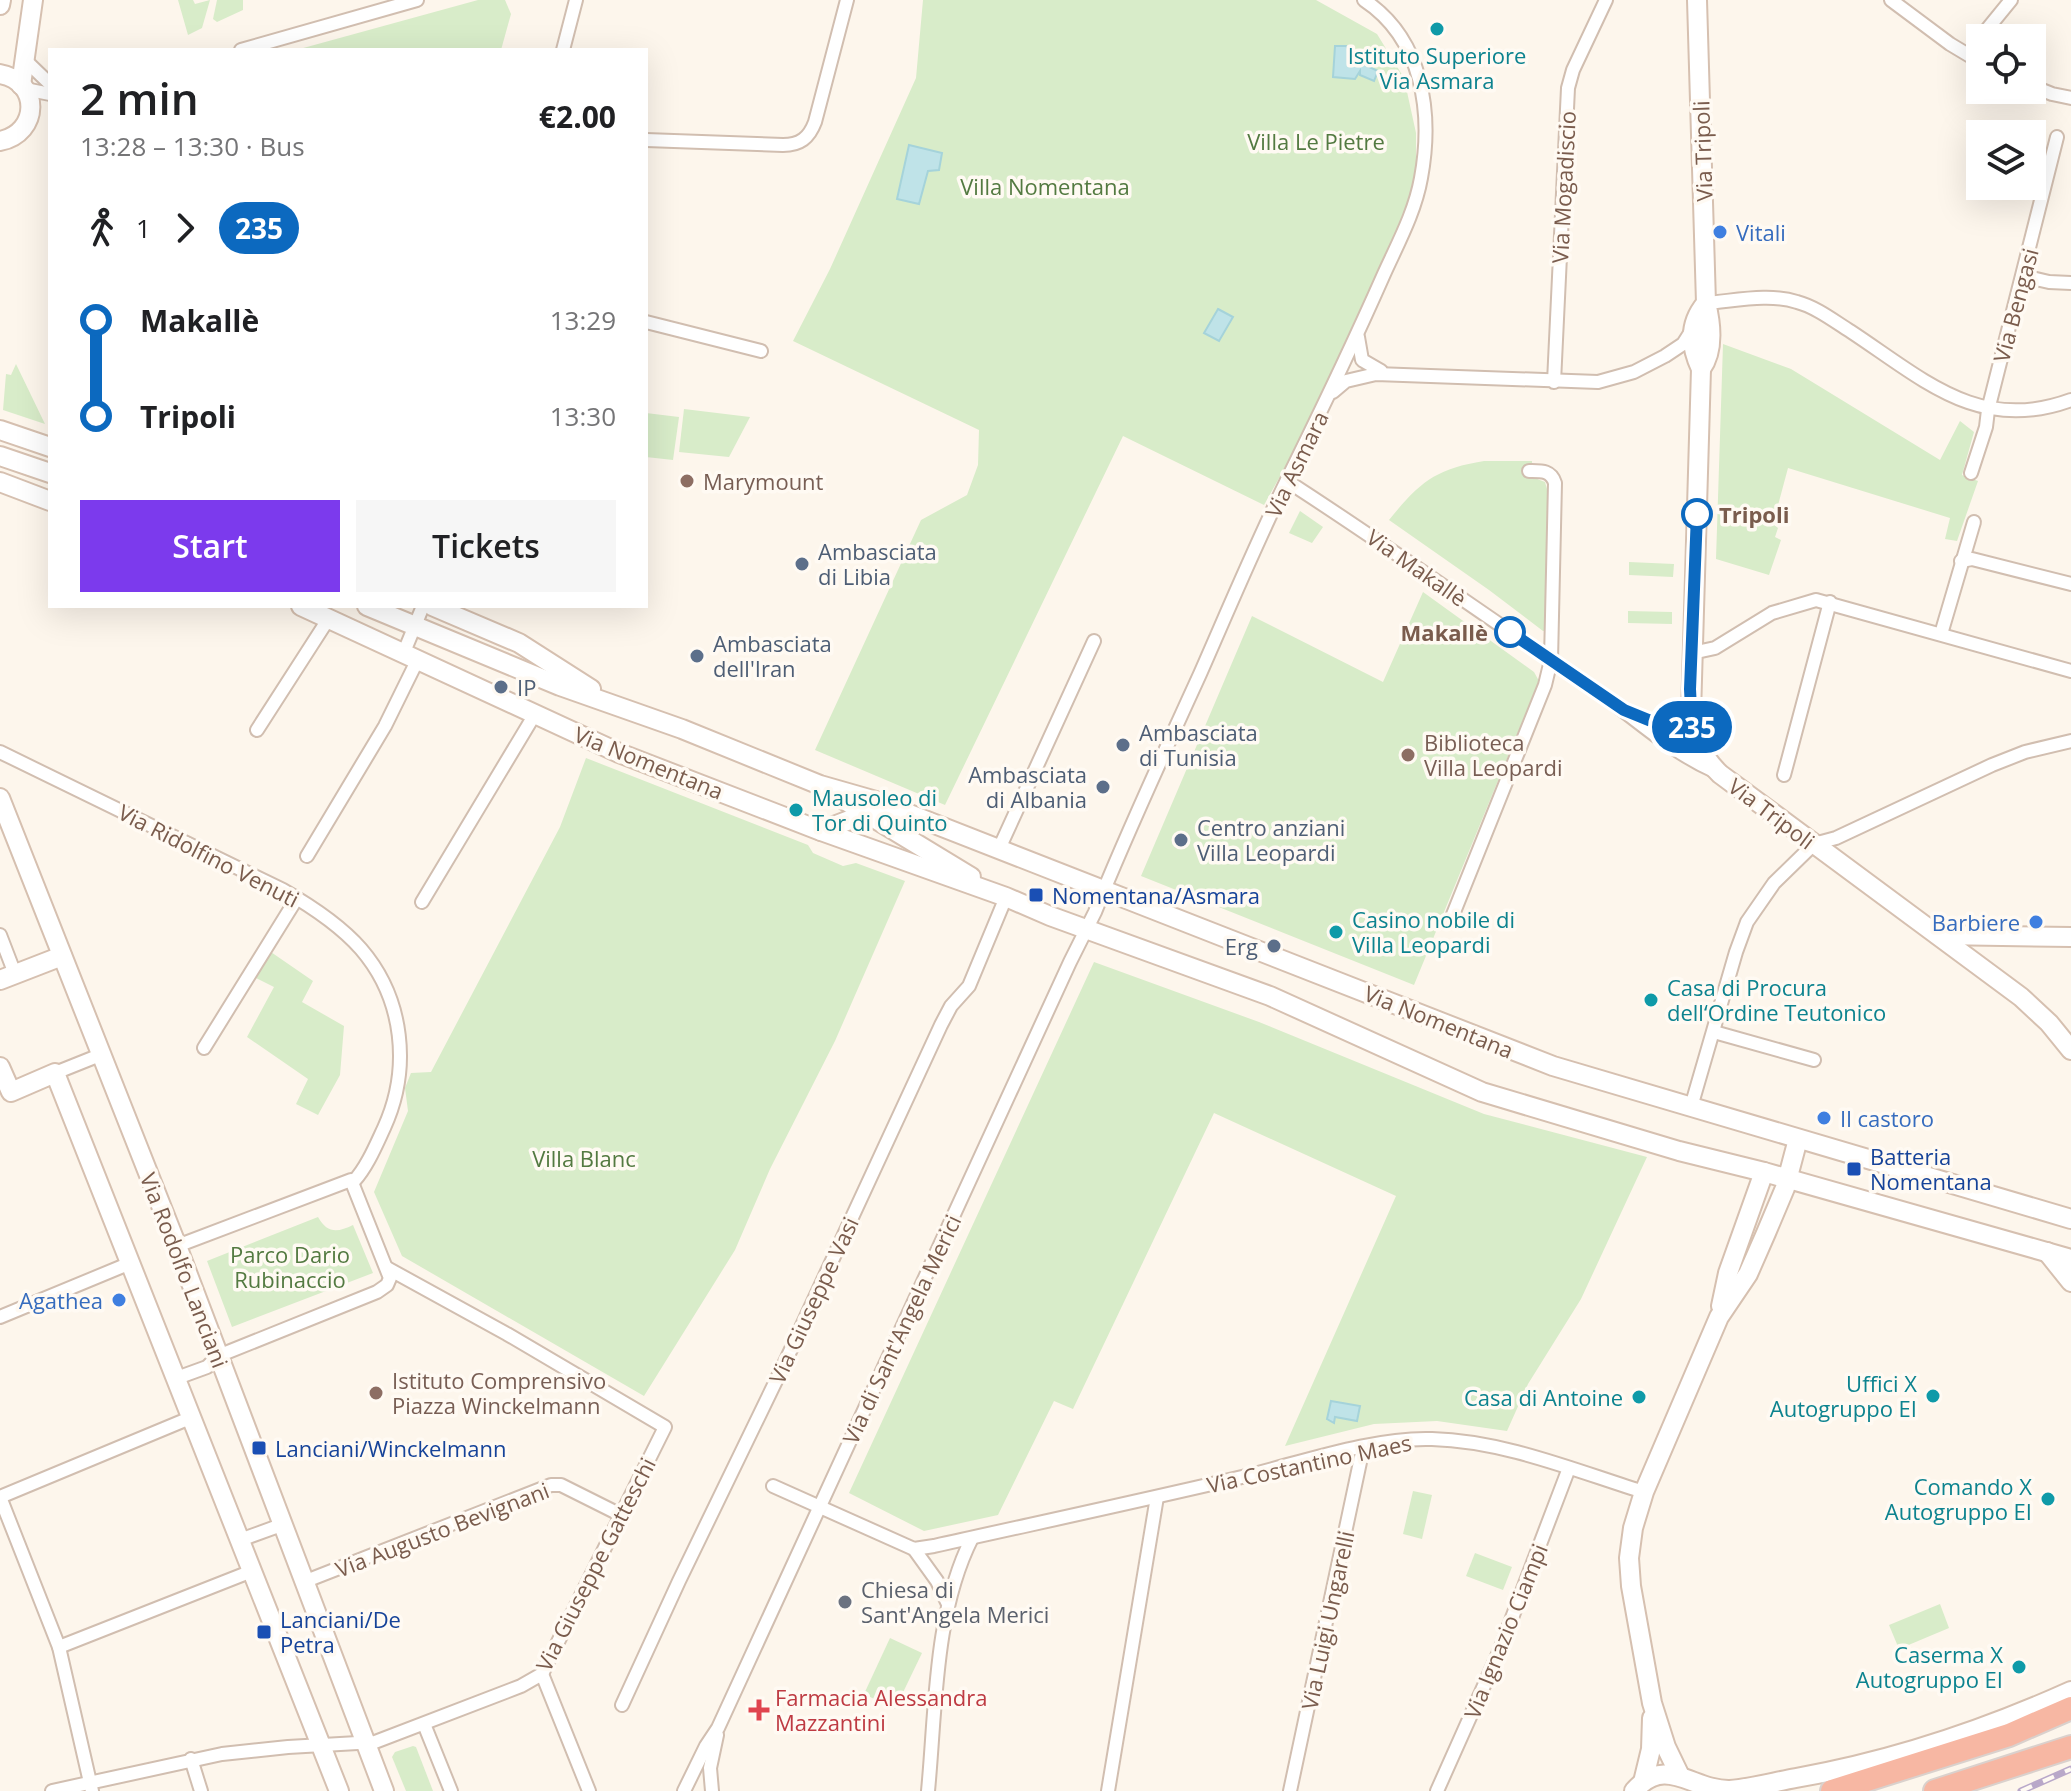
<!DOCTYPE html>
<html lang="en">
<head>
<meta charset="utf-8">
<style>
	body { margin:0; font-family:"Open Sans",sans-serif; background:#f6f6f6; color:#202124; height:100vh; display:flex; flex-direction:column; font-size:30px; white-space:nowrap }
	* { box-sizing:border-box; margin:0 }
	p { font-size:26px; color:#757577 }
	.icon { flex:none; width:44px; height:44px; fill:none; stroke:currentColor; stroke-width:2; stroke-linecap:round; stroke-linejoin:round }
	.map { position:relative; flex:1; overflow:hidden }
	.drawer { position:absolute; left:48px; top:48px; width:600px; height:560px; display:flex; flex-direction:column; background:#fff; border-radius:0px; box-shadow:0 8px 32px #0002 }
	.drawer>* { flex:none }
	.badge { padding:0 16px; border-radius:26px; font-size:28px; line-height:52px }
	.buttons { position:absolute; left:1966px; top:24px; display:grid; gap:16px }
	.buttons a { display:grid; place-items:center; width:80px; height:80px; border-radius:0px; background:#fff; box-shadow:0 8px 32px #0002; font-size:40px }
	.map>.badge { position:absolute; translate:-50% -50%; box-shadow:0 0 0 4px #fff }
	.legs { display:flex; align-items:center; gap:12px; height:88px; padding:0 32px; font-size:26px }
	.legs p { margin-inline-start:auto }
	.headline { display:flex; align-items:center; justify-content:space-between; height:136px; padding:0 32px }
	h1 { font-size:44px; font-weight:600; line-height:60px }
	.button { display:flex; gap:16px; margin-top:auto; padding:16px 32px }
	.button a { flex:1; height:92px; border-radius:0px; background:#7c3aed; color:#fff; font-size:32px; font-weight:600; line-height:92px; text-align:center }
	.button a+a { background:#f6f6f6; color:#202124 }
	ul { padding:0 32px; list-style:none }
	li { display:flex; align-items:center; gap:28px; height:96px; font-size:30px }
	li i { display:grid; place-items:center; width:12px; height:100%; margin:0 10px; background:currentColor }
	li i::after { content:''; width:20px; height:20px; margin:-10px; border:6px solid; border-radius:50%; background:#fff }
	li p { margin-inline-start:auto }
	li:first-child i { background:linear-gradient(#0000 50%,currentColor 0) }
	li:last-child i { background:linear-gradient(currentColor 50%,#0000 0) }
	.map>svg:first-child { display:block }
	.green { fill:#d8ecc9 }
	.water { fill:#bfe3e8; stroke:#a5d3da; stroke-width:2 }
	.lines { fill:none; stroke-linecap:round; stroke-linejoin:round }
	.street-casing { stroke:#d1beb0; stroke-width:16 }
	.secondary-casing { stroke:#d6c0b0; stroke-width:22 }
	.highway-casing { stroke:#dad1cd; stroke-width:26 }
	.street { stroke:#fff; stroke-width:12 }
	.secondary { stroke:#fff; stroke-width:18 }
	.highway { stroke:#f7b7a3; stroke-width:22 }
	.rail-casing { stroke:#b9a8c9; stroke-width:7 }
	.rail { stroke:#fffaf3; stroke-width:4; stroke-dasharray:12; stroke-linecap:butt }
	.line-1-casing { stroke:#fff; stroke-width:18 }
	.line-1 { stroke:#0c69bf; stroke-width:12 }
	.culture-dot { fill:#0f9aa8; stroke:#fffaf3; stroke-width:3 }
	.shop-dot { fill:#3f7fe0; stroke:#fffaf3; stroke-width:3 }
	.education-dot { fill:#8d6e63; stroke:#fffaf3; stroke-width:3 }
	.stop-1-dot { fill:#fff; stroke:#0c69bf; stroke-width:4 }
	.service-dot { fill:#5c6f8a; stroke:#fffaf3; stroke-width:3 }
	.transit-dot { fill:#1a4fb4; stroke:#fffaf3; stroke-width:3 }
	.worship-dot { fill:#6b7280; stroke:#fffaf3; stroke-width:3 }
	.health-dot { fill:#e0444e; stroke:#fffaf3; stroke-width:3 }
	.labels { text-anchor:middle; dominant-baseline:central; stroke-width:7; stroke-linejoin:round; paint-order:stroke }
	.culture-label { font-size:22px; fill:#0d838f; stroke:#fffaf3; text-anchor:end }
	.park-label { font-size:22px; fill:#537a41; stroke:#fffaf3 }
	.street-label { font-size:22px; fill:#7a5c4d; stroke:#fffaf3 }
	.shop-label { font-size:22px; fill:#366cbe; stroke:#fffaf3; text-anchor:start }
	.education-label { font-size:22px; fill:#785e54; stroke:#fffaf3; text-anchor:start }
	.stop-label { font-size:22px; font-weight:bold; fill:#7a5c4d; stroke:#fffaf3; text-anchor:start }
	.service-label { font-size:22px; fill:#4e5e75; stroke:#fffaf3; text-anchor:start }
	.transit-label { font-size:22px; fill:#164399; stroke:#fffaf3; text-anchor:start }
	.worship-label { font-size:22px; fill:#5b616d; stroke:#fffaf3; text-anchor:start }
	.health-label { font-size:22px; fill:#be3a42; stroke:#fffaf3; text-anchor:start }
</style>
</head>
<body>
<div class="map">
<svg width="2071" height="1791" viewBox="0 0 2071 1791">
	<rect width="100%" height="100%" fill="#fdf6ec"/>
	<g class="green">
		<path d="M 178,0 L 193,0 L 195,4 L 210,0 L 202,28 L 188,35 Z"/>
		<path d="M 217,0 L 243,0 L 243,10 L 217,22 L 213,19 Z"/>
		<path d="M 478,0 L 505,0 L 511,14 L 501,50 L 296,50 Z"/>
		<path d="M 923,0 L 1316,0 L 1377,34 L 1404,78 L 1416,133 L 1416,190 L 1386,252 L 1315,414 L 1264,505 L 1123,436 L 945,805 L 815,750 L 921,520 L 967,495 L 978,465 L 979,430 L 793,341 L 830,269 L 916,78 Z"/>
		<path d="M 1723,344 L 1791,369 L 1940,460 L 1960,421 L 1974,432 L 1962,475 L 1978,481 L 1957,541 L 1945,539 L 1950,518 L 1788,468 L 1773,524 L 1778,528 L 1775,537 L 1781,540 L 1769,575 L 1716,559 Z"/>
		<path d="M 16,364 L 45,424 L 3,410 L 6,374 L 11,375 Z"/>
		<path d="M 684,409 L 750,417 L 729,457 L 679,452 Z"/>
		<path d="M 646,413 L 679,417 L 673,460 L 646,457 Z"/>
		<path d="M 1484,461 L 1532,461 L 1532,477 L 1545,482 L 1547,489 L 1548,631 L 1543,631 L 1489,590 L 1389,520 C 1420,482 1435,469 1484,461 Z"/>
		<path d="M 1300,511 L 1323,527 L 1312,543 L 1289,533 Z"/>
		<path d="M 1629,562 L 1674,564 L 1673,577 L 1629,575 Z"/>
		<path d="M 1423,592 L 1534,672 L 1539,681 L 1414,985 L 1141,876 L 1252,616 L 1383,682 Z"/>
		<path d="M 1628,611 L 1672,612 L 1672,624 L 1628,623 Z"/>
		<path d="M 586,758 L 808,845 L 813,853 L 843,866 L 856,863 L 905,881 L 835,1041 L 770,1169 L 735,1250 L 644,1396 L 402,1256 L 374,1192 L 408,1111 L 405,1088 L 411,1073 L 431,1072 L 560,827 Z"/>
		<path d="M 268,950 L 313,981 L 302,1002 L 344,1026 L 340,1075 L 318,1115 L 296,1104 L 308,1079 L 247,1037 L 274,987 L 252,976 Z"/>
		<path d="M 1094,962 L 1259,1022 L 1484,1114 L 1647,1157 L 1581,1299 L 1528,1384 L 1507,1431 L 1437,1421 L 1374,1424 L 1285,1446 L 1396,1196 L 1214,1113 L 1073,1409 L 1054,1401 L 998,1515 L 924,1531 L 849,1493 Z"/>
		<path d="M 318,1217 C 327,1233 337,1233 353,1225 L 373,1273 L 232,1327 L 207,1261 Z"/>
		<path d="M 1413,1491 L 1432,1495 L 1422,1539 L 1403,1534 Z"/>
		<path d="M 1475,1553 L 1512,1567 L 1503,1590 L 1466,1576 Z"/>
		<path d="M 1940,1604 L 1949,1628 L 1899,1649 L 1889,1625 Z"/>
		<path d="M 890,1638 L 922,1653 L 895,1709 L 864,1694 Z"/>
		<path d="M 413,1746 L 416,1747 L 433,1791 L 406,1791 L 392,1757 L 395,1752 Z"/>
	</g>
	<g class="water">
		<path d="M 1335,46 L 1346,46 L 1356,61 L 1378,71 L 1374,81 L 1360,75 L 1360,71 L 1355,79 L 1333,77 Z"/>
		<path d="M 909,145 L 942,153 L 939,170 L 928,171 L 919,204 L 897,199 Z"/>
		<path d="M 1218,309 L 1233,317 L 1219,341 L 1204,333 Z"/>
		<path d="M 1331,1401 L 1360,1406 L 1357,1421 L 1335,1417 L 1334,1423 L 1327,1419 Z"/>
	</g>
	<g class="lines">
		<defs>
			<g id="street">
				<path d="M 1891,0 L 1950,44 L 1980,62"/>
				<path d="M 1980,38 L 2011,0"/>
				<path d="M 241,50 L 417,0"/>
				<path d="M 563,50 L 576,0"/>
				<path d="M 24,59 L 50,84"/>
				<path d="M 2032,86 L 2052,94 L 2071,98"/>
				<path d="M 25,89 L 50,94"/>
				<path d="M 646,140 L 783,145 C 800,145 809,138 815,122 L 847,0"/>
				<path d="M 2023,276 L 2049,282 L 2071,283"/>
				<path d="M 1706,303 C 1734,301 1770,293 1797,302 C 1816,307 1834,321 1850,331 C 1923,379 1979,434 2071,400"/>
				<path d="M 646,322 L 761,351"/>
				<path d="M 1358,337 L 1362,360 L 1381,371"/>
				<path d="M 1554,382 L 1568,88 L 1573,70 L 1606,0"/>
				<path d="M 1333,392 L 1346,381 L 1376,374 L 1598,382 L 1634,372 L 1665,356 L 1683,344 L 1692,330"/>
				<path d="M 1971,473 L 1986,427 L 1988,410 L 2057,137"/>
				<path d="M 1287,481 C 1391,548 1491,620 1594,689 C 1634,717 1669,751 1714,771"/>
				<path d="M 1961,561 L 1972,559 L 2071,584"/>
				<path d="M 1941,634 L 1974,522"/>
				<path d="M 404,652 L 423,606"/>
				<path d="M 1692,653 L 1715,648 L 1772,613 L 1816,600 L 2071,671"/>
				<path d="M 1638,717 L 1673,730 L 1692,728"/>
				<path d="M 257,730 L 329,618"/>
				<path d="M 0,752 L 283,890 C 311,906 340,925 361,949 C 404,999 411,1069 384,1128 C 376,1145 367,1167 354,1181"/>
				<path d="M 1784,775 L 1830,602"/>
				<path d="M 998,851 L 1094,641"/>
				<path d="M 307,856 L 385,726 L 418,659"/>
				<path d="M 422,902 L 535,714"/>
				<path d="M 1452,917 L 1545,685 L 1551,660 L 1555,483 C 1551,470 1541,471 1529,471"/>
				<path d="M 0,935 L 15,974"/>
				<path d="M 1714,1032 L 1814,1060"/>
				<path d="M 204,1048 L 297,898"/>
				<path d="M 55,1073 L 100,1055"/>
				<path d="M 1691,1107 L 1736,952 L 1747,922 L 1774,883 L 1814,844 L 1836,838 L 1992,765 L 2025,752 L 2071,741"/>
				<path d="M 0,1317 L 128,1264"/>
				<path d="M 174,1379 L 207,1367 L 218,1356 L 377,1292 L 387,1285 L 390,1278 L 351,1180 L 177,1246"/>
				<path d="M 773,1486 L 914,1549 L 934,1546 C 1037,1523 1140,1501 1242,1477 C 1300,1463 1373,1437 1432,1439 C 1505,1441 1576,1471 1644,1492"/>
				<path d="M 0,1497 L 59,1647 L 92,1791"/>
				<path d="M 0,1497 L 190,1418"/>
				<path d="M 240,1540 L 284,1524"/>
				<path d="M 914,1549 L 937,1581 L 947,1602"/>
				<path d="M 306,1581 L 551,1485 L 561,1485 L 621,1515"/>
				<path d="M 59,1647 L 252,1571"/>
				<path d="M 542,1674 L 589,1791"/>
				<path d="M 622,1705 L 679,1581 L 787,1358 L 941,1025 L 951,1006 L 969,986 L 1006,897"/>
				<path d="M 424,1724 L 451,1791"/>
				<path d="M 191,1759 L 201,1791"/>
				<path d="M 52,1791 L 222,1754 L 288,1747 L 375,1742 L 521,1686 L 542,1674 L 665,1427 L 507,1334 L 387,1268"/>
				<path d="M 684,1791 L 706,1746 L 718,1728 L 1070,962 L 1095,912 C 1127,832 1164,753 1200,674 C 1229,608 1257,541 1289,476 C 1322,409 1354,342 1384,274 C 1398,243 1415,212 1421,178 C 1433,113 1423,39 1364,0"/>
				<path d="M 712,1791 L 710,1768 L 717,1735"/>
				<path d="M 928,1791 C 936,1708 934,1613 972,1538"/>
				<path d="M 1108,1791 L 1157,1497"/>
				<path d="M 1290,1791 L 1363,1448"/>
				<path d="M 1437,1791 L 1499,1652 L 1569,1468"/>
			</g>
			<g id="secondary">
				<path d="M 1697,0 L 1706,303 C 1711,323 1714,351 1701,369"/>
				<path d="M 0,5 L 1,0"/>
				<path d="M 0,74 C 41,81 40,133 0,141"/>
				<path d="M 21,85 L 33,0"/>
				<path d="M 1706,303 C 1689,323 1690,346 1701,369 L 1691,714 C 1693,738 1702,757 1720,774 L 2021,997 L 2049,1023 L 2071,1050"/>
				<path d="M 0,430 L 50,447"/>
				<path d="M 0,456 L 50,473"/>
				<path d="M 0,482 L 50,501"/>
				<path d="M 301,606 L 619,753 L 821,831 L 1006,897 L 1050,916 L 1270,996 L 1482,1092 L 1679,1151 L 1764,1172 L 2071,1259"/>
				<path d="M 367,606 L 560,686 L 682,729 L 820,785 L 876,801 L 1553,1066 L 2071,1219"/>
				<path d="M 432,606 L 519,643 L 591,689"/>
				<path d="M 836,795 L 971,877"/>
				<path d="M 0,798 L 177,1246 L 384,1791"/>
				<path d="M 821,831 L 865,814"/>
				<path d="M 1938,935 L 2071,937"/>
				<path d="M 0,980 L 62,956"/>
				<path d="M 0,1067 L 11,1092 L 55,1073 L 339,1791"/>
				<path d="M 2047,1252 L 2071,1282"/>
				<path d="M 1721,1306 L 1728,1273 L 1764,1172"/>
				<path d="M 1680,1776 L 1666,1747 L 1652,1703 L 1631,1586 L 1629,1558 L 1633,1528 L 1644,1492 L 1719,1317 L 1748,1274 L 1766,1233 L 1785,1188 L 1798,1139"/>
				<path d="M 1643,1782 L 1651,1749 L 1652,1718"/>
				<path d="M 1634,1791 C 1666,1754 1693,1791 1730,1790 C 1752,1788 1774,1782 1796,1778 C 1892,1761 1982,1731 2071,1691"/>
			</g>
			<g id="highway">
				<path d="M 1832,1791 L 2009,1735 L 2071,1708"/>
				<path d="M 1935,1791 L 2071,1747"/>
			</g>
		</defs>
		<use href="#street" class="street-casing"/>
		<use href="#secondary" class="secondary-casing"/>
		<use href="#highway" class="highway-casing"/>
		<use href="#street" class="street"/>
		<use href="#secondary" class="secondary"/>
		<use href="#highway" class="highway"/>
		<defs>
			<path id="rail" d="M 2021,1791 L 2071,1769"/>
		</defs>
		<use href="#rail" class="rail-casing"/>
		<use href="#rail" class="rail"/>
	</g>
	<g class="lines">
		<defs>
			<path id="line-1" d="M 1510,632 L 1624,710 L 1673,730 L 1692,728 L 1690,689 L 1697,514"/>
		</defs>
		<use href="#line-1" class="line-1-casing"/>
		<use href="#line-1" class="line-1"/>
	</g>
	<g class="culture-dot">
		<circle cx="1437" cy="29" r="8"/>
		<circle cx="796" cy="810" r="8"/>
		<circle cx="1336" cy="932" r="8"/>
		<circle cx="1651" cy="1000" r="8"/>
		<circle cx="1933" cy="1396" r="8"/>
		<circle cx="1639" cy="1397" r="8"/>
		<circle cx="2048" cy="1499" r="8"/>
		<circle cx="2019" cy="1667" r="8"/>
	</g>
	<g class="shop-dot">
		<circle cx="1720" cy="232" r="8"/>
		<circle cx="2036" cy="922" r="8"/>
		<circle cx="1824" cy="1118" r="8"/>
		<circle cx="119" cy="1300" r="8"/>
	</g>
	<g class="education-dot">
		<circle cx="687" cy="481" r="8"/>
		<circle cx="1408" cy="755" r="8"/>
		<circle cx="376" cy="1393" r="8"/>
	</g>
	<g class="stop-1-dot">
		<circle cx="1697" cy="514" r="14"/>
		<circle cx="1510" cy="632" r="14"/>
	</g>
	<g class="service-dot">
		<circle cx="802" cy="564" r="8"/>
		<circle cx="697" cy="656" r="8"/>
		<circle cx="501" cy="687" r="8"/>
		<circle cx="1123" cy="745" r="8"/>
		<circle cx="1103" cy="787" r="8"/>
		<circle cx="1181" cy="840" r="8"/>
		<circle cx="1274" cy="946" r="8"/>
	</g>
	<g class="transit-dot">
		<rect x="1028" y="887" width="16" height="16" rx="4"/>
		<rect x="1846" y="1161" width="16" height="16" rx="4"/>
		<rect x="251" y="1440" width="16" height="16" rx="4"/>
		<rect x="256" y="1624" width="16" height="16" rx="4"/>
	</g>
	<circle class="worship-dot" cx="845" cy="1602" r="8"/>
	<path class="health-dot" d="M755 1698h8v8h8v8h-8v8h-8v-8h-8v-8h8z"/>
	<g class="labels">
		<g class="culture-label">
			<text x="1437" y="55" text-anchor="middle">Istituto Superiore<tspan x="1437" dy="25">Via Asmara</tspan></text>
			<text x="812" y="797" text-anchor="start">Mausoleo di<tspan x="812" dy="25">Tor di Quinto</tspan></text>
			<text x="1352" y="919" text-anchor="start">Casino nobile di<tspan x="1352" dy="25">Villa Leopardi</tspan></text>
			<text x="1667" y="987" text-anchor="start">Casa di Procura<tspan x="1667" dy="25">dell‘Ordine Teutonico</tspan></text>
			<text x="1917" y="1383">Uffici X<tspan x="1917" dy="25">Autogruppo EI</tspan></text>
			<text x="1623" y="1397">Casa di Antoine</text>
			<text x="2032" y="1486">Comando X<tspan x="2032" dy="25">Autogruppo EI</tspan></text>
			<text x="2003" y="1654">Caserma X<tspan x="2003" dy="25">Autogruppo EI</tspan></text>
		</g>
		<g class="park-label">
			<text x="1316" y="141">Villa Le Pietre</text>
			<text x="1045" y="186">Villa Nomentana</text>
			<text x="584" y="1158">Villa Blanc</text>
			<text x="290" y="1254">Parco Dario<tspan x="290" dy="25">Rubinaccio</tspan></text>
		</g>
		<g class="street-label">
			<text transform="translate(1702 151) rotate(-92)">Via Tripoli</text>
			<text transform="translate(1563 187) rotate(-87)">Via Mogadiscio</text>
			<text transform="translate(2015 305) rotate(-75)">Via Bengasi</text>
			<text transform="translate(1296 464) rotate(-64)">Via Asmara</text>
			<text transform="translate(1417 567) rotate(35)">Via Makallè</text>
			<text transform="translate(649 762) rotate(22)">Via Nomentana</text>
			<text transform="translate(1772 813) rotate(37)">Via Tripoli</text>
			<text transform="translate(209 855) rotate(27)">Via Ridolfino Venuti</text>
			<text transform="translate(1439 1021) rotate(22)">Via Nomentana</text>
			<text transform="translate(185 1270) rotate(69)">Via Rodolfo Lanciani</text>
			<text transform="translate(813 1300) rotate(-65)">Via Giuseppe Vasi</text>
			<text transform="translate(901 1329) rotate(-65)">Via di Sant'Angela Merici</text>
			<text transform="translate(1309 1463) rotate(-12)">Via Costantino Maes</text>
			<text transform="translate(442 1529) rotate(-21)">Via Augusto Bevignani</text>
			<text transform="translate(595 1564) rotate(-63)">Via Giuseppe Gatteschi</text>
			<text transform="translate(1327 1620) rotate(-78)">Via Luigi Ungarelli</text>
			<text transform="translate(1505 1631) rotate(-68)">Via Ignazio Ciampi</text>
		</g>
		<g class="shop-label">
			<text x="1736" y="232">Vitali</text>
			<text x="2020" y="922" text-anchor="end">Barbiere</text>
			<text x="1840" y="1118">Il castoro</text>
			<text x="103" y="1300" text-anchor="end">Agathea</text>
		</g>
		<g class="education-label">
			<text x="703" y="481">Marymount</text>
			<text x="1424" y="742">Biblioteca<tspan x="1424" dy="25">Villa Leopardi</tspan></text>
			<text x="392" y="1380">Istituto Comprensivo<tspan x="392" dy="25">Piazza Winckelmann</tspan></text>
		</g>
		<g class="stop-label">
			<text x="1719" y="514">Tripoli</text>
			<text x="1488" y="632" text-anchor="end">Makallè</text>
		</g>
		<g class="service-label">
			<text x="818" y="551">Ambasciata<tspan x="818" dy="25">di Libia</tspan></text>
			<text x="713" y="643">Ambasciata<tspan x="713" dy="25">dell'Iran</tspan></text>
			<text x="517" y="687">IP</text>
			<text x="1139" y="732">Ambasciata<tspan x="1139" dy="25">di Tunisia</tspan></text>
			<text x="1087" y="774" text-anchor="end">Ambasciata<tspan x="1087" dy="25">di Albania</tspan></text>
			<text x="1197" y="827">Centro anziani<tspan x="1197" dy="25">Villa Leopardi</tspan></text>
			<text x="1258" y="946" text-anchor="end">Erg</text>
		</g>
		<g class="transit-label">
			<text x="1052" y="895">Nomentana/Asmara</text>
			<text x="1870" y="1156">Batteria<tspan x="1870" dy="25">Nomentana</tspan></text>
			<text x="275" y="1448">Lanciani/Winckelmann</text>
			<text x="280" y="1619">Lanciani/De<tspan x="280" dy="25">Petra</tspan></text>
		</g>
		<g class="worship-label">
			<text x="861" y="1589">Chiesa di<tspan x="861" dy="25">Sant'Angela Merici</tspan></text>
		</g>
		<g class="health-label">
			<text x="775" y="1697">Farmacia Alessandra<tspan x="775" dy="25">Mazzantini</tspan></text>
		</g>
	</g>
</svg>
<div class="buttons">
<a><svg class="icon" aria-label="locate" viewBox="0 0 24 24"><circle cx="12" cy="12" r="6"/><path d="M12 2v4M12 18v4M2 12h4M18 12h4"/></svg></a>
<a><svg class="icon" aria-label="layers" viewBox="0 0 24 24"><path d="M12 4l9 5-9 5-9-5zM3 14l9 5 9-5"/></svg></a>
</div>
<b class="badge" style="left:1692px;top:727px;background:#0c69bf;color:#fff">235</b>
<section class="drawer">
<div class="headline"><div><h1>2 min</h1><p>13:28 – 13:30 · Bus</p></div><b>€2.00</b></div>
<div class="legs"><svg class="icon" aria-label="walk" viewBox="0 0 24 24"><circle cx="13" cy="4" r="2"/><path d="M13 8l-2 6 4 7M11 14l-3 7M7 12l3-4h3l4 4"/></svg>1<svg class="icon" aria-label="forward" viewBox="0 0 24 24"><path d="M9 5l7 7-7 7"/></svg><b class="badge" style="background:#0c69bf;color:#fff">235</b></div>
<ul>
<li><i style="color:#0c69bf"></i><b>Makallè</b><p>13:29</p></li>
<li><i style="color:#0c69bf"></i><b>Tripoli</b><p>13:30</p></li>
</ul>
<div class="button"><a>Start</a><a>Tickets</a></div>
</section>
</div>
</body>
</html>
